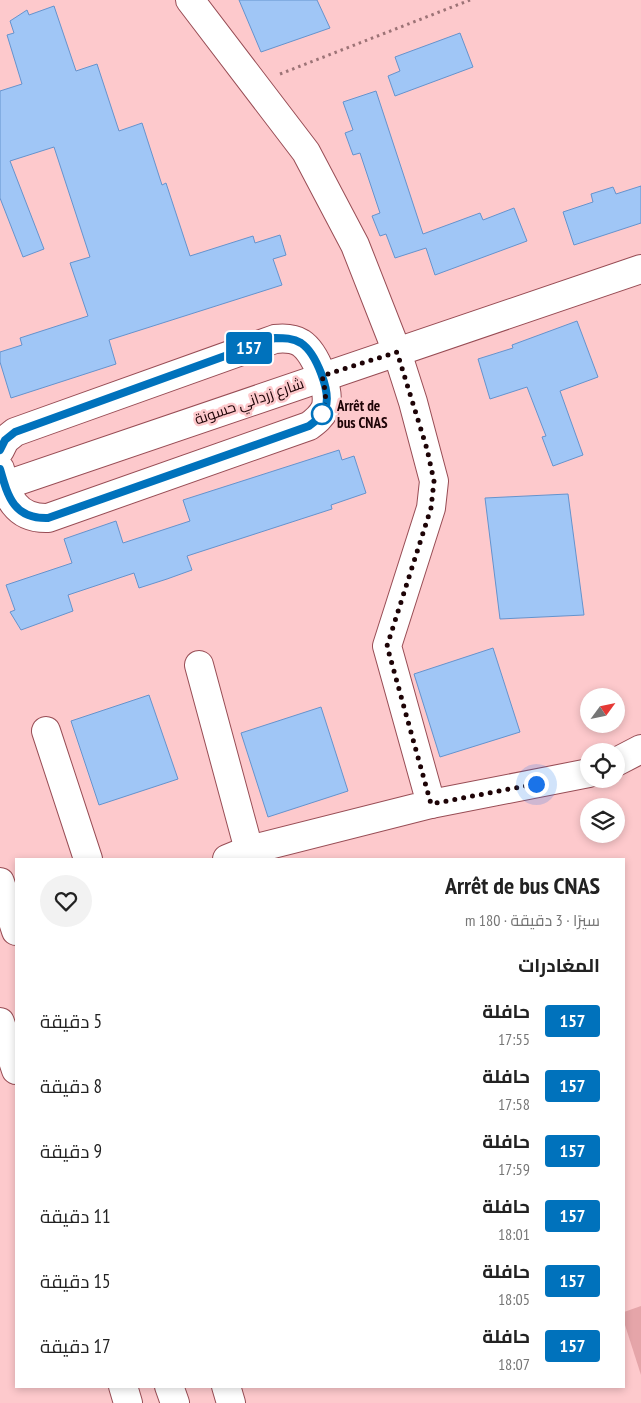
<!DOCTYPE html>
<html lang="ar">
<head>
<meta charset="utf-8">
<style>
	body { margin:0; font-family:"PT Sans Narrow",Cairo,sans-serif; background:#f2f2f2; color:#222; direction:rtl; height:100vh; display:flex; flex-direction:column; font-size:19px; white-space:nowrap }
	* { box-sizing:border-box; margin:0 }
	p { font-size:16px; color:#767676 }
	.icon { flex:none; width:28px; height:28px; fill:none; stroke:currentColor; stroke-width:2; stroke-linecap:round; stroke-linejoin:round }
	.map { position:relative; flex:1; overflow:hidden; direction:ltr }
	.panel { position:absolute; left:15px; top:858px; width:610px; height:530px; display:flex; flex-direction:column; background:#fff; border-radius:0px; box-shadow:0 2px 8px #0003; direction:rtl }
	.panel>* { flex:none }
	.badge { padding:0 10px; border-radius:4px; font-size:18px; line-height:32px }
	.needle { width:32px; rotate:57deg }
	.buttons { position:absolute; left:580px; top:688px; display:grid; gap:10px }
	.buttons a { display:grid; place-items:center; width:45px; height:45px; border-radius:50%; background:#fff; box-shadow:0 2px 8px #0003; font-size:25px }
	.you { position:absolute; width:25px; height:25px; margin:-12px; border:4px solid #fff; border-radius:50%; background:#1a73e8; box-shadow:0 0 0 8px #1a73e833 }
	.map>.badge { position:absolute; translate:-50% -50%; box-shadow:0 0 0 2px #fff }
	h2 { padding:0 25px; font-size:19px; line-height:45px }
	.round { display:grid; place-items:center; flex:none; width:52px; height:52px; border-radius:26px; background:#f2f2f2 }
	.summary { display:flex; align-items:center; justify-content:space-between; height:85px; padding:0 25px }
	h1 { font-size:24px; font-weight:700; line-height:38px }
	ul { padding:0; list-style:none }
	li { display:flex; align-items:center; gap:15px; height:65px; padding:0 25px }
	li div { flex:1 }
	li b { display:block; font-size:19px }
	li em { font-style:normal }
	li .badge { min-width:55px; font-weight:700; text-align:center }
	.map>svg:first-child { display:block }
	.green { fill:#e5a5a9 }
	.building { fill:#a0c6f6; stroke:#6593cd }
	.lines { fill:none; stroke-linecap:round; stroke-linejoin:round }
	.minor-casing { stroke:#984d55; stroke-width:30 }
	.major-casing { stroke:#984d55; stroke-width:30 }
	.highway-casing { stroke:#984d55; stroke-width:30 }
	.path { stroke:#9c7376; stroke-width:3; stroke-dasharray:2.5 4; stroke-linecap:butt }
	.minor { stroke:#fff; stroke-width:28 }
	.major { stroke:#fff; stroke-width:28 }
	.highway { stroke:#fff; stroke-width:28 }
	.line-casing { stroke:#fff; stroke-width:11 }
	.line { stroke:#0072bc; stroke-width:8 }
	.walk { stroke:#1d0306; stroke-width:5; stroke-dasharray:0 9 }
	.stop-dot { fill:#fff; stroke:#0072bc; stroke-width:2.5 }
	.labels { text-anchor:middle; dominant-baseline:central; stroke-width:5; stroke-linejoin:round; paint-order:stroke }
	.street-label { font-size:15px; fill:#1d0306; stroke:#fdc9cc }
	.stop-label { font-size:15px; font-weight:bold; fill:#1d0306; stroke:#fdc9cc; text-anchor:start }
</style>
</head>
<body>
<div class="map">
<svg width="641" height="1403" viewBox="0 0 641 1403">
	<rect width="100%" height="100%" fill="#fdc9cc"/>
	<path class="green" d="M 641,1306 L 641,1375 L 624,1322 L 624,1312 Z"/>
	<g class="building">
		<path d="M 239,0 L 317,0 L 330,28 L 261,52 Z"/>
		<path d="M 54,6 L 76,71 L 97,64 L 119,131 L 142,123 L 162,185 L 166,183 L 190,256 L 253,236 L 255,243 L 280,235 L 286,255 L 273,259 L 282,285 L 109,340 L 116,364 L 11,398 L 0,362 L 0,352 L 22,345 L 20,338 L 88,316 L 70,263 L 90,257 L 54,147 L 10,161 L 44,249 L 23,257 L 0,198 L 0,91 L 22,84 L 7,35 L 14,33 L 10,21 L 27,10 L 29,15 Z"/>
		<path d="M 460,33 L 473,67 L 395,96 L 388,76 L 400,71 L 395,57 Z"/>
		<path d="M 376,91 L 423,234 L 480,213 L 483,220 L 514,208 L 527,241 L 435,275 L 426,248 L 395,258 L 386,234 L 380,236 L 372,216 L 380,213 L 360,153 L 353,155 L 345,133 L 353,130 L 343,102 Z"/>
		<path d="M 641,186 L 641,223 L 574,245 L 563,212 L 593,202 L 591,194 L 613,187 L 616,194 Z"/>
		<path d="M 577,321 L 598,377 L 560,391 L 583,455 L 553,466 L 542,437 L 546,436 L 527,387 L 490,399 L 478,359 L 513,348 L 512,345 Z"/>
		<path d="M 339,450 L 342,460 L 354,456 L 366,493 L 331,505 L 332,509 L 187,556 L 192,570 L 167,579 L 139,588 L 134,573 L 68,595 L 73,611 L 21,630 L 10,612 L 15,610 L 6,585 L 72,563 L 64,539 L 116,521 L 123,543 L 190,521 L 183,500 Z"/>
		<path d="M 568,494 L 584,615 L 500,619 L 485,498 Z"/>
		<path d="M 493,648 L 520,732 L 440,757 L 414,674 Z"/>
		<path d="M 149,695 L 178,779 L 99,805 L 71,721 Z"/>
		<path d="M 321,707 L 348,791 L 268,817 L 241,733 Z"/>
	</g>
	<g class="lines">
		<defs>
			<g id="minor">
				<path d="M 190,0 L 306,152 L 355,245 L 397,352 L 413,402 L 434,481 L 431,508 L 387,646 L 431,804 L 249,850 L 227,859"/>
				<path d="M 0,450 L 5,440 L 15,432 L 275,339 C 284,338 293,338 301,343 C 316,353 332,393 325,409 C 321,417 316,421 309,426 L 48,518 C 15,519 8,497 0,469"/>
				<path d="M 199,665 L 249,850"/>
				<path d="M 46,731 L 88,859"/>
				<path d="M 616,762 L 641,749"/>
				<path d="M 431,804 L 589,773"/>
				<path d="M 226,1386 L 231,1403"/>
			</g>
			<path id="major" d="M 0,487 L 641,269"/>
			<g id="highway">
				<path d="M 0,882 L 16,931"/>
				<path d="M 0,1022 L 16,1070"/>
				<path d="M 123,1386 L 128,1403"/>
				<path d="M 169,1386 L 175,1403"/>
			</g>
		</defs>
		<use href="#minor" class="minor-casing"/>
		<use href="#major" class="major-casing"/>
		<use href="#highway" class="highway-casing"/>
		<path class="path" d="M 280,74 L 470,0"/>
		<use href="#minor" class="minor"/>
		<use href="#major" class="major"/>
		<use href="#highway" class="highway"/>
	</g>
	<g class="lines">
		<defs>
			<path id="line" d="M 0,450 L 5,440 L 15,432 L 275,338 C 284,338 293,338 301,343 C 316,353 332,393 325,409 C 321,417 316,421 309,426 L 48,518 C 14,519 8,497 0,469"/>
		</defs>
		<use href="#line" class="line-casing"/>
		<use href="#line" class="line"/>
		<path class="walk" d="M 322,414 L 320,418 C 328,403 326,393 322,376 L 397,352 L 427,449 L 434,481 L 431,508 L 387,646 L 431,804 L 536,784"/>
	</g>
	<circle class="stop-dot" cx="322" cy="414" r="10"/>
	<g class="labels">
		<g class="street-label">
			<text transform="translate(249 401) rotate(-19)">شارع زرداني حسونة</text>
		</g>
		<g class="stop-label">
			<text x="337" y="405">Arrêt de<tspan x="337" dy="17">bus CNAS</tspan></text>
		</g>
	</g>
</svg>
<div class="buttons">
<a><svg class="needle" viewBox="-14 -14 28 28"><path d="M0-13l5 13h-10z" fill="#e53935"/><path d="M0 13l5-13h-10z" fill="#767676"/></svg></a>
<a><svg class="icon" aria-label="locate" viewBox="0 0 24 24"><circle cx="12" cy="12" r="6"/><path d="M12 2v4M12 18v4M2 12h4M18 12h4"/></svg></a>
<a><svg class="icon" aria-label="layers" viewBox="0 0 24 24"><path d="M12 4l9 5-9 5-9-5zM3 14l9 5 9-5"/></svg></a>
</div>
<div class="you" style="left:536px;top:784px"></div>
<b class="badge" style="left:249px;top:348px;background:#0072bc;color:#fff">157</b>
<section class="panel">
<div class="summary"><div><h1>Arrêt de bus CNAS</h1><p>سيرًا · 3 دقيقة · 180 m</p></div><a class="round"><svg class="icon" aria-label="heart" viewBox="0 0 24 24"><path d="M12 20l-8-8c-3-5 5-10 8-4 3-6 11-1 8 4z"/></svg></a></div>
<h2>المغادرات</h2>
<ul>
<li><span class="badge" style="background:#0072bc;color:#fff">157</span><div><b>حافلة</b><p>17:55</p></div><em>5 دقيقة</em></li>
<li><span class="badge" style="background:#0072bc;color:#fff">157</span><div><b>حافلة</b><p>17:58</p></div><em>8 دقيقة</em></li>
<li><span class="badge" style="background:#0072bc;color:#fff">157</span><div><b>حافلة</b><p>17:59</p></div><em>9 دقيقة</em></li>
<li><span class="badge" style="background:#0072bc;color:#fff">157</span><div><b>حافلة</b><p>18:01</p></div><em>11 دقيقة</em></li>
<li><span class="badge" style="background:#0072bc;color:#fff">157</span><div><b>حافلة</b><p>18:05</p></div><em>15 دقيقة</em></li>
<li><span class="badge" style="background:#0072bc;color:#fff">157</span><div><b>حافلة</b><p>18:07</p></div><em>17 دقيقة</em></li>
</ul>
</section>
</div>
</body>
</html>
